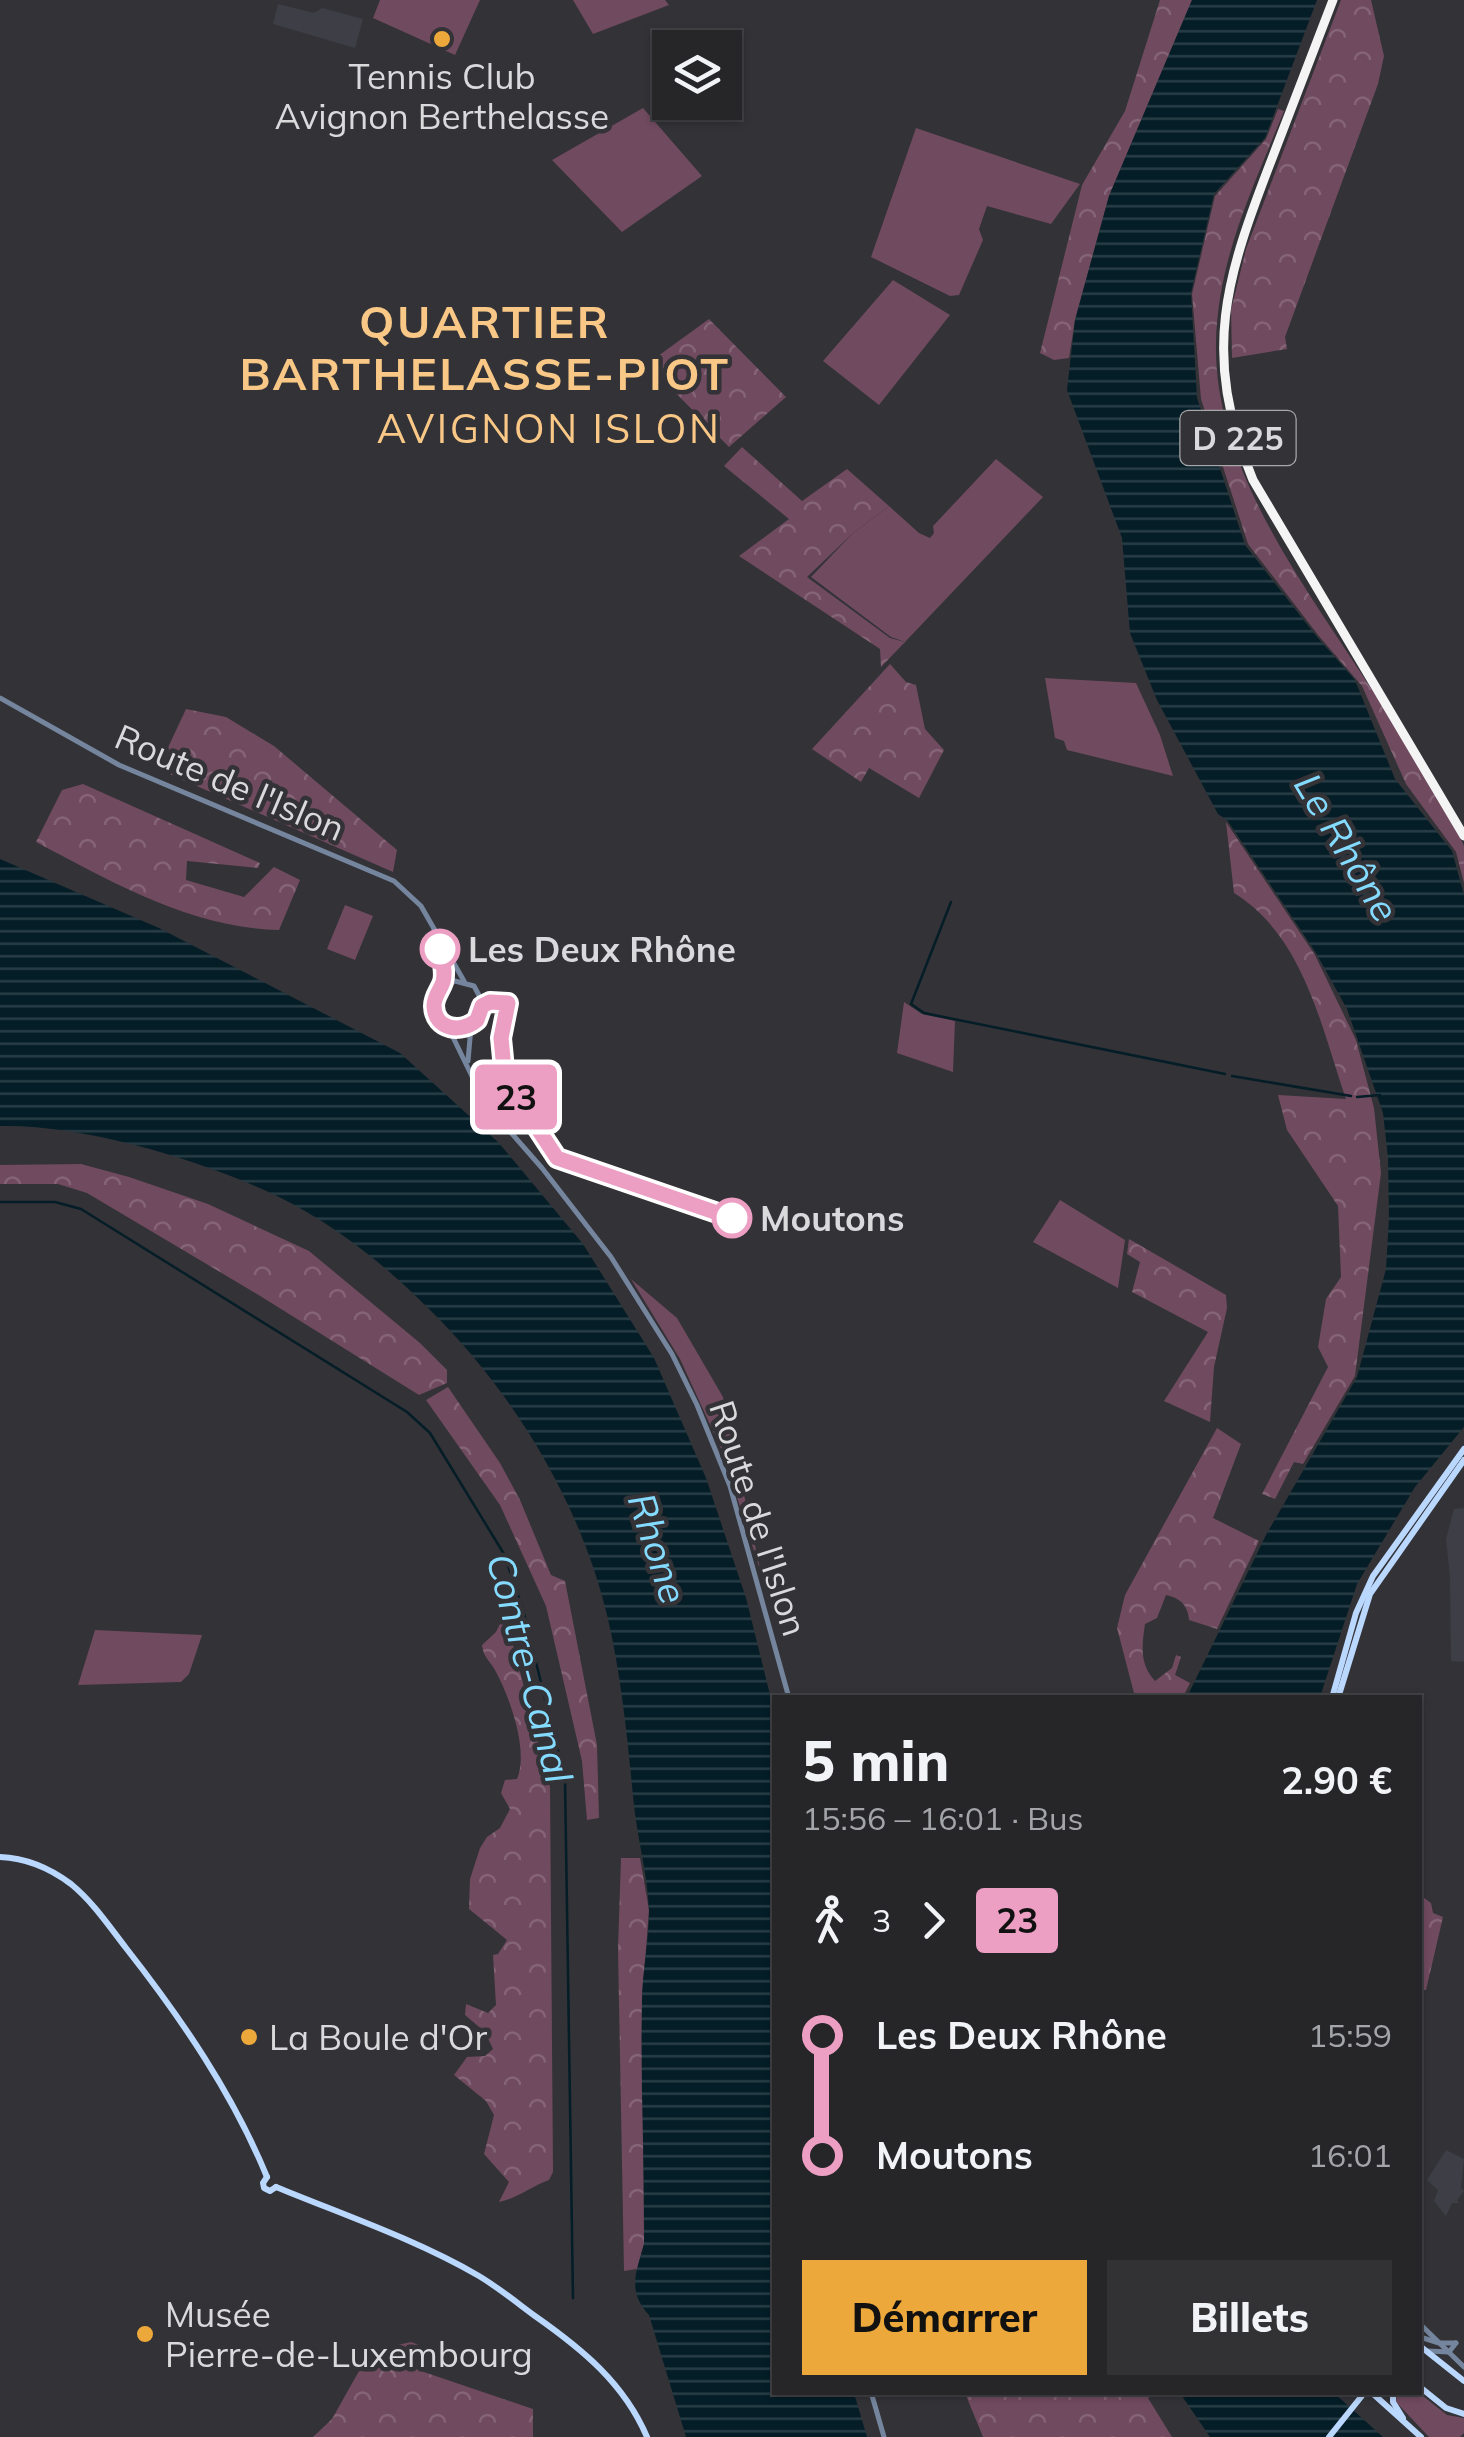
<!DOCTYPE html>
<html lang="fr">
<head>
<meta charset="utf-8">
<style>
	body { margin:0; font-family:Mulish,sans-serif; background:#323235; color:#f1f3f6; height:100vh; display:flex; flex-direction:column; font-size:38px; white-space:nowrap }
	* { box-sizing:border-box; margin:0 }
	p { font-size:32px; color:#a4a5a8 }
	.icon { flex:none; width:55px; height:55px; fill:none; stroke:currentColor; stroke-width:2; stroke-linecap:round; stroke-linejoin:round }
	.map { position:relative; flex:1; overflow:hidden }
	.sheet { position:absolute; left:772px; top:1695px; width:650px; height:700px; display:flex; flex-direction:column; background:#262629; border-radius:0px; box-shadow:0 2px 8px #0004,0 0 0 2px #424346 }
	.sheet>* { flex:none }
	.badge { padding:0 20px; border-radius:8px; font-size:35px; line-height:65px }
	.buttons { position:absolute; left:652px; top:30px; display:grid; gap:20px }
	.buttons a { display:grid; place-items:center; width:90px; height:90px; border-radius:0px; background:#262629; box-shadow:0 2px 8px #0004,0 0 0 2px #424346; font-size:50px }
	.map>.badge { position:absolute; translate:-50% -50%; box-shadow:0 0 0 5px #fff }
	.legs { display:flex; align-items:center; gap:15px; height:110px; padding:0 30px; font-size:32px }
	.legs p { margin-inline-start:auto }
	.summary { display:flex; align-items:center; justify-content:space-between; height:170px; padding:0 30px }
	h1 { font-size:55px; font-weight:800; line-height:75px }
	.cta { display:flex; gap:20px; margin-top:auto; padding:20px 30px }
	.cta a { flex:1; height:115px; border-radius:0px; background:#eda83b; color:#111; font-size:40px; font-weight:800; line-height:115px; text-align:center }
	.cta a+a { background:#323235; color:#f1f3f6 }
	ul { padding:0 30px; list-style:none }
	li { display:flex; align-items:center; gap:35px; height:120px; font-size:38px }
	li i { display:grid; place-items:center; width:15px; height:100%; margin:0 12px; background:currentColor }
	li i::after { content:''; width:25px; height:25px; margin:-12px; border:8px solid; border-radius:50%; background:#262629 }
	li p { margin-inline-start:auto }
	li:first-child i { background:linear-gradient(#0000 50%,currentColor 0) }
	li:last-child i { background:linear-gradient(currentColor 50%,#0000 0) }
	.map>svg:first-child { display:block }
	.built { fill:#3e3e47 }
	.grass { fill:#704a5f }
	.forest { fill:url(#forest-crowns) }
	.water { fill:url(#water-rules) }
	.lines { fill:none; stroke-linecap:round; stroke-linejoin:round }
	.stream { stroke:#041d27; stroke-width:2.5 }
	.minor { stroke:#74859d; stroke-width:5 }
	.major { stroke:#bad7fe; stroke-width:6 }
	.highway { stroke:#f4f4f4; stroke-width:9 }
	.line-1-casing { stroke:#fff; stroke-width:22 }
	.line-1 { stroke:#ec9ec3; stroke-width:15 }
	.poi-dot { fill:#eda83b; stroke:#323237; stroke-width:4 }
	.stop-1-dot { fill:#fff; stroke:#ec9ec3; stroke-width:5 }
	.labels { text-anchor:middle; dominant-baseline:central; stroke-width:9; stroke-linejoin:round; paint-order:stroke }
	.shield { fill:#323237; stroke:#a8a8ab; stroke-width:2.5 }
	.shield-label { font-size:32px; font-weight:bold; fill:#dadadd }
	.poi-label { font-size:35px; fill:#dadadd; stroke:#323237; text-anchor:start }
	.street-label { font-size:35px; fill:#dadadd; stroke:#323237 }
	.stop-label { font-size:35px; font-weight:bold; fill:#dadadd; stroke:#323237; text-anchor:start }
	.water-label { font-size:38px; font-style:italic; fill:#84dbff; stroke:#323237 }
	.quarter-label { font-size:40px; letter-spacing:2.5px; fill:#f9c886; stroke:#323237 }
	.district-label { font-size:45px; font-weight:bold; letter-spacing:2.5px; fill:#f9c886; stroke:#323237 }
</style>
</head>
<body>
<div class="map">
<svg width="1464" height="2437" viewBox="0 0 1464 2437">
	<defs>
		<pattern id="forest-crowns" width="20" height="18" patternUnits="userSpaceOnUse" patternTransform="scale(2.5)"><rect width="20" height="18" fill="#704a5f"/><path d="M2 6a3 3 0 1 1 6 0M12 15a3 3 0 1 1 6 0" fill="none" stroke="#846476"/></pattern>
		<pattern id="water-rules" width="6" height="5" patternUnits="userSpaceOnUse" patternTransform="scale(2.5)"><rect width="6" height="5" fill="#041d27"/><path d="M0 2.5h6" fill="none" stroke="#283d46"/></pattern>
	</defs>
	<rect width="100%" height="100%" fill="#323237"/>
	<g class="built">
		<path d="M 278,4 L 314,13 L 322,8 L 363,19 L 355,48 L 273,24 Z"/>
		<path d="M 1464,1508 L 1464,1662 L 1451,1661 L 1450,1577 L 1446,1539 L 1454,1509 Z"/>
		<path d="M 1446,2150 L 1464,2159 L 1461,2188 L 1464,2191 L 1457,2200 L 1459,2203 L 1452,2203 L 1446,2216 L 1434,2201 L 1438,2190 L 1427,2180 Z"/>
	</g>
	<g class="grass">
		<path d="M 380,0 L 480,0 L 455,55 L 373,18 Z"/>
		<path d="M 573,0 L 665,0 L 669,5 L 593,34 Z"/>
		<path d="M 643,108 L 702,176 L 622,232 L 552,160 Z"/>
		<path d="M 916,128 L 1080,184 L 1051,224 L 987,206 L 979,229 L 983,240 L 959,295 L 950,296 L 871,257 Z"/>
		<path d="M 893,280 L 950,315 L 879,405 L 823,361 Z"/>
		<path d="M 996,459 L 1043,497 L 905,642 L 891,637 L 811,577 L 852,534 L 889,506 L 919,533 L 930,538 L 934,533 L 933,526 Z"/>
		<path d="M 1045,678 L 1136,683 L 1160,735 L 1173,776 L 1067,750 L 1064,741 L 1055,738 Z"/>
		<path d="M 345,905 L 373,916 L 355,960 L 327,949 Z"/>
		<path d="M 904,1002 L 922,1014 L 955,1021 L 953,1072 L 897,1053 Z"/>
		<path d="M 1060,1200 L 1125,1240 L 1118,1288 L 1033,1242 Z"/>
		<path d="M 631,1279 L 677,1318 L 723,1397 L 761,1573 L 723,1453 L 680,1359 Z"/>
		<path d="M 95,1630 L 202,1635 L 189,1674 L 181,1682 L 78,1685 Z"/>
		<path d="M 1397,2393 L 1419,2393 L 1447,2415 L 1464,2418 L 1464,2433 L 1460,2437 L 1429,2437 L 1396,2402 Z"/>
	</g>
	<g class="forest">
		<path d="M 1160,0 L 1192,0 L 1109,196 L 1075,320 L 1069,358 L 1054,360 L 1040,353 L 1082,185 L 1125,111 Z"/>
		<path d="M 1341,0 L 1371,0 L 1384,56 L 1378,84 L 1285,337 L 1287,349 L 1232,358 L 1231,310 L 1246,249 Z"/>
		<path d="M 1278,109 L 1284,111 C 1253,188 1218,258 1216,342 C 1213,471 1310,593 1376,696 C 1404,741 1430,787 1458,832 L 1464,846 L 1464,883 L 1456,852 L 1406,784 L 1362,686 L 1318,635 L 1248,544 L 1201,399 L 1192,294 L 1215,196 L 1266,139 Z"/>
		<path d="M 709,319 L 786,397 L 729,447 L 647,364 Z"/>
		<path d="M 742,447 L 802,501 L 847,469 L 889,506 L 852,534 L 807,577 L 890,638 L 905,642 L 881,667 L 880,649 L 739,556 L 789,519 L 724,466 Z"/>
		<path d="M 890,664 L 906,682 L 916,685 L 925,729 L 944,750 L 919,798 L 869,768 L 861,782 L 812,749 Z"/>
		<path d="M 186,709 L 226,717 L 274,746 L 397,850 L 393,872 L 158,769 Z"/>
		<path d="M 83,784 L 260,863 L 258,868 L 187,861 L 186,880 L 244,897 L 274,867 L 300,880 L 279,930 C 191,928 112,882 36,842 L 62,790 Z"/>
		<path d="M 1226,822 L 1315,955 L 1356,1040 L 1374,1108 L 1381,1173 L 1355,1376 L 1303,1464 L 1294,1462 L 1275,1499 L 1262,1494 L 1328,1367 L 1318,1347 L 1326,1299 L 1341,1277 L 1338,1206 L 1287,1130 L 1278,1095 L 1346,1099 C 1321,1027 1304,936 1234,893 Z"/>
		<path d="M 81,1164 L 129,1177 L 208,1204 L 309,1251 L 420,1343 L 447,1370 L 447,1383 L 419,1395 L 257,1294 L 87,1193 L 58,1184 L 0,1184 L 0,1165 Z"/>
		<path d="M 1129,1239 L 1226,1295 L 1227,1308 L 1214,1367 L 1210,1422 L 1164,1401 L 1208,1332 L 1132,1292 L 1140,1262 L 1127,1254 Z"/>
		<path d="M 448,1387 L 500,1463 L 520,1500 L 551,1575 L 565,1581 L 597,1745 L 599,1818 L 587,1820 L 582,1761 L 546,1606 L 500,1505 L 426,1400 Z"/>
		<path d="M 1217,1428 L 1241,1444 L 1213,1518 L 1259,1541 L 1217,1629 L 1189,1620 C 1188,1605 1180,1598 1166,1595 L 1157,1618 L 1145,1624 C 1142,1645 1139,1664 1155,1681 L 1172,1668 L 1176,1655 L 1181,1657 L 1175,1675 L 1190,1683 L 1183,1697 L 1135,1697 L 1117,1628 L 1125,1595 Z"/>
		<path d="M 505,1614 L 550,1787 L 553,2172 L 549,2180 C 530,2187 518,2198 499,2202 L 509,2182 L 484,2154 L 494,2115 L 486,2101 L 454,2075 L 467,2057 L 485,2056 L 493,2049 L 485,2032 L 465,2015 L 466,2004 L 488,2013 L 496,2005 L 493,1955 L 498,1954 L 507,1940 L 469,1909 L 470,1879 L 480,1848 L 487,1837 L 500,1828 L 510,1809 L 501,1793 L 505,1780 L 517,1779 C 529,1751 510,1698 496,1672 C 490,1660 484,1659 482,1645 L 496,1632 Z"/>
		<path d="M 621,1858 L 640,1858 L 649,1910 L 642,2001 L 644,2244 L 637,2269 L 624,2271 L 618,1949 Z"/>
		<path d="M 1420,1895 L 1431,1903 L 1433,1913 L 1443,1917 L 1426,1990 L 1420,1990 Z"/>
		<path d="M 411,2342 L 419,2345 L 418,2370 L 533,2409 L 533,2437 L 313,2437 L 332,2419 L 359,2371 L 376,2353 L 384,2348 Z"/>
		<path d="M 965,2393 L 1156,2393 L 1148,2398 L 1172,2437 L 983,2437 Z"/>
	</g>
	<g class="water">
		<path d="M 1192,0 L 1317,0 L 1265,138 L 1214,194 L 1191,293 L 1197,398 L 1245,545 L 1317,637 L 1355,680 L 1395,779 L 1452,851 L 1464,895 L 1464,1427 L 1415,1487 L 1357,1584 L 1320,1697 L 1187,1697 L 1266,1535 L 1357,1377 L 1386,1269 L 1389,1218 L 1388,1158 L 1383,1113 L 1347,1009 L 1316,953 L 1227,820 L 1218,814 L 1157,700 L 1130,633 L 1122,538 L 1067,390 L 1075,320 L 1109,196 Z"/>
		<path d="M 0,859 L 159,928 L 400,1053 L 499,1143 L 583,1244 L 654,1358 L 706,1478 L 746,1598 L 775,1715 L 775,2392 L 854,2393 L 867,2437 L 686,2437 L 649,2315 C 627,2291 636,2273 644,2244 C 645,2164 640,2083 642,2002 C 642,1972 649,1942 649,1911 C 648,1877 638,1841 634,1806 C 628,1744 622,1680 608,1619 C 581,1503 513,1391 428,1308 C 383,1263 334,1224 277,1196 C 202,1160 84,1124 0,1126 Z"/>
		<path d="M 1180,2393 L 1334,2393 L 1383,2437 L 1210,2437 Z"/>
	</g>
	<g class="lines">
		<g class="stream">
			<path d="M 951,902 L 911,1004 L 924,1013 L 1225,1074"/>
			<path d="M 1232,1076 L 1351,1096"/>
			<path d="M 1357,1097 L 1380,1095"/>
			<path d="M 0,1202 L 55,1202 L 81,1209 L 407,1412 L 430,1433 L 504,1554 L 523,1610 L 565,1779 L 573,2298"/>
		</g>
		<g class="minor">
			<path d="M 0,698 L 119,765 L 394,881 L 421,906 L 464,981"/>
			<path d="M 434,929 C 438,943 445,960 444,975 C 443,989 430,998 435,1013 C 445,1042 481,1029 482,1001 L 474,986 L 455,981 L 441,988"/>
			<path d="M 448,1027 L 485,1103 L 542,1168 L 611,1257 L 672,1354 L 697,1405 L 730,1486 L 789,1698"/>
			<path d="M 468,1061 L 471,1027"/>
			<path d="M 1420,2324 L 1464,2367"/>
			<path d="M 1420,2337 L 1439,2343 L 1456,2343"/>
			<path d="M 1428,2351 L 1449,2352 L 1456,2343"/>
			<path d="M 871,2392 L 884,2437"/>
		</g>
		<g class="major">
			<path d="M 1332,1698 L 1356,1613 L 1373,1576 L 1464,1449"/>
			<path d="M 1338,1698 L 1370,1594 L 1464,1460"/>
			<path d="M 0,1857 C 26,1858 51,1869 71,1884 C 93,1902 109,1926 126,1948 C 181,2018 233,2094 267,2177"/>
			<path d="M 267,2177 L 263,2183 L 264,2188 L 270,2191 L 276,2187"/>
			<path d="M 276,2187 C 344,2215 415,2239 479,2276 C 499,2288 516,2302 535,2316 C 582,2349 624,2383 647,2437"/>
			<path d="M 1420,2346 L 1464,2381"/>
			<path d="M 1420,2387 L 1446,2408 L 1464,2414"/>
			<path d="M 1371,2392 L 1421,2437"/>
			<path d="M 1393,2392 L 1393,2402 L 1403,2418"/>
			<path d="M 1329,2437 L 1365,2392"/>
		</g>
		<path class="highway" d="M 1333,0 C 1313,52 1293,104 1273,156 C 1226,277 1200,353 1253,480 L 1464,836"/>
	</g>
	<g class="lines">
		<defs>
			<path id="line-1" d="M 440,949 C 442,960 446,971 443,982 C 440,991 434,996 434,1006 C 435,1031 462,1033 477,1020 L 482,1006 L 490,1002 L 508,1003 L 501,1038 L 505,1079 L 557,1158 L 732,1218"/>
		</defs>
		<use href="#line-1" class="line-1-casing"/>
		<use href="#line-1" class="line-1"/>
	</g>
	<g class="poi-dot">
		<circle cx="442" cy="39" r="10"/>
		<circle cx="249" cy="2037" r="10"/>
		<circle cx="145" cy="2334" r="10"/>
	</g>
	<g class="stop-1-dot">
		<circle cx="440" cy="949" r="18"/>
		<circle cx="732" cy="1218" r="18"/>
	</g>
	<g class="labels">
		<rect class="shield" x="1180.5" y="411" width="115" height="54" rx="8"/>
		<g class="shield-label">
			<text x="1238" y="438">D 225</text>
		</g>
		<g class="poi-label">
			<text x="442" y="76" text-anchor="middle">Tennis Club<tspan x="442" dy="40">Avignon Berthelasse</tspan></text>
			<text x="269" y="2037">La Boule d'Or</text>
			<text x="165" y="2314">Musée<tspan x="165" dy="40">Pierre-de-Luxembourg</tspan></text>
		</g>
		<g class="street-label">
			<text transform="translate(230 782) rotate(23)">Route de l'Islon</text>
			<text transform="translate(759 1518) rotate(72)">Route de l'Islon</text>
		</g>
		<g class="stop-label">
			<text x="468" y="949">Les Deux Rhône</text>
			<text x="760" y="1218">Moutons</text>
		</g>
		<g class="water-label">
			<text transform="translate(1347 847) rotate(59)">Le Rhône</text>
			<text transform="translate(658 1548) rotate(72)">Rhone</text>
			<text transform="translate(530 1668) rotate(75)">Contre-Canal</text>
		</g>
		<g class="quarter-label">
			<text x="549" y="428">AVIGNON ISLON</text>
		</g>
		<g class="district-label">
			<text x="485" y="321">QUARTIER<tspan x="485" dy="52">BARTHELASSE-PIOT</tspan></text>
		</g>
	</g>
</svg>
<div class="buttons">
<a><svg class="icon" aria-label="layers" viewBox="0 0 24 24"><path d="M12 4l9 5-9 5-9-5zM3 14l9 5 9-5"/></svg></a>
</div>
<b class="badge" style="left:516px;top:1097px;background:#ec9ec3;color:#111">23</b>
<section class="sheet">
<div class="summary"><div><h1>5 min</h1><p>15:56 – 16:01 · Bus</p></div><b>2.90 €</b></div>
<div class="legs"><svg class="icon" aria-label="walk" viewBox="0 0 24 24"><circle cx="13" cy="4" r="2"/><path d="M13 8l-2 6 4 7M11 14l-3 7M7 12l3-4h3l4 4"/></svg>3<svg class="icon" aria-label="forward" viewBox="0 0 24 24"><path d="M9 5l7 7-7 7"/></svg><b class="badge" style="background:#ec9ec3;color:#111">23</b></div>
<ul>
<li><i style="color:#ec9ec3"></i><b>Les Deux Rhône</b><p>15:59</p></li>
<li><i style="color:#ec9ec3"></i><b>Moutons</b><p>16:01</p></li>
</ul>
<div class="cta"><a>Démarrer</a><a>Billets</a></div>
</section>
</div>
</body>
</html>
